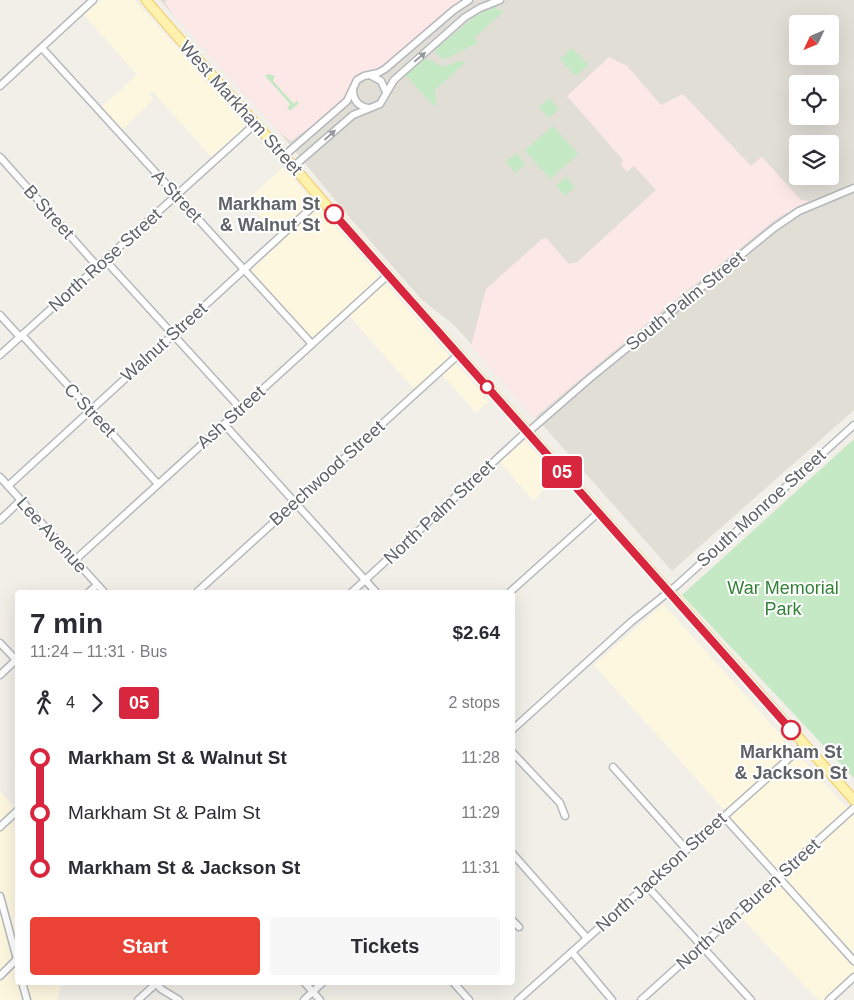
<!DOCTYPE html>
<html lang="en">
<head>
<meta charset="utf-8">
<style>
	body { margin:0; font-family:Arial,sans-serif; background:#f7f7f7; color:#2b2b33; height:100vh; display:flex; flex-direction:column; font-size:19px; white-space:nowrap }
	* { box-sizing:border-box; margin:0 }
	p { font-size:16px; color:#7c7c81 }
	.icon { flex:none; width:28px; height:28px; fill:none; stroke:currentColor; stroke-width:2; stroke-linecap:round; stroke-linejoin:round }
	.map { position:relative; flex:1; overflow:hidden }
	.panel { position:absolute; left:15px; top:590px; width:500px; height:395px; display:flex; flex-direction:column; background:#fff; border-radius:5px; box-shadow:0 5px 20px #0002 }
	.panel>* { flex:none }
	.badge { padding:0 10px; border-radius:4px; font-size:18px; line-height:32px }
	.needle { width:32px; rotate:226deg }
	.controls { position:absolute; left:789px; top:15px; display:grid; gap:10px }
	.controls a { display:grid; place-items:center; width:50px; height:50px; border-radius:5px; background:#fff; box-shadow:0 5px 20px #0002; font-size:25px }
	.map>.badge { position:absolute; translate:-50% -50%; box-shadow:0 0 0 2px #fff }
	.legs { display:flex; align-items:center; gap:8px; height:55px; padding:0 15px; font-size:16px }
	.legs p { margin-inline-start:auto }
	.overview { display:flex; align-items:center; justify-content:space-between; height:85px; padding:0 15px }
	h1 { font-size:28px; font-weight:700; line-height:38px }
	.primary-button { display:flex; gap:10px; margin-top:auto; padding:10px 15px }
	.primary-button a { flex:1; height:58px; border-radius:5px; background:#ea4335; color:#fff; font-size:20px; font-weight:700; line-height:58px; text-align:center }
	.primary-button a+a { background:#f7f7f7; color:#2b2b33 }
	ul { padding:0 15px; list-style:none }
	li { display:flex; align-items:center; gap:18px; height:55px; font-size:19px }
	li i { display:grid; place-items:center; width:8px; height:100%; margin:0 6px; background:currentColor }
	li i::after { content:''; width:12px; height:12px; margin:-6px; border:4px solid; border-radius:50%; background:#fff }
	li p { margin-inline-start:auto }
	li:first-child i { background:linear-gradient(#0000 50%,currentColor 0) }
	li:last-child i { background:linear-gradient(currentColor 50%,#0000 0) }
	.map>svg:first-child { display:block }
	.commercial { fill:#fef7e0 }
	.education { fill:#e1ded6; fill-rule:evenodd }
	.medical { fill:#fce8e6 }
	.green { fill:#c5e8c5 }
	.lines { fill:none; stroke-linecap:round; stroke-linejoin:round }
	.minor-casing { stroke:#b5b8bc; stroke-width:9 }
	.major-casing { stroke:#f2c960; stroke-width:11 }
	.minor { stroke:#fff; stroke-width:6 }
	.major { stroke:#fff2af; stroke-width:9 }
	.oneway { fill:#979a9d }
	.line-1-casing { stroke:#fff; stroke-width:11 }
	.line-1 { stroke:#d7263d; stroke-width:8 }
	.stop-1-dot { fill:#fff; stroke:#d7263d; stroke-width:2.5 }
	.labels { text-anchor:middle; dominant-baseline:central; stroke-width:4; stroke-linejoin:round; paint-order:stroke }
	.street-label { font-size:18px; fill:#5f6368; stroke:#fff }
	.stop-label { font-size:18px; font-weight:bold; fill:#5f6368; stroke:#fff; text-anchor:end }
	.park-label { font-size:18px; fill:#348238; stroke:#fff }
</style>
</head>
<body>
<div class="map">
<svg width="854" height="1000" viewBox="0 0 854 1000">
	<rect width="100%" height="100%" fill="#f1efe8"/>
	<g class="commercial">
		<path d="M 101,0 L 135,0 L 245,125 L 238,134 L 212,158 L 152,91 L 149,94 L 154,99 L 122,130 L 101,107 L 137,75 L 84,15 Z"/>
		<path d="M 283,167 L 489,401 L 476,413 L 437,369 L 414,389 L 345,311 L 312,339 L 252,272 L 254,267 L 282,242 L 247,200 Z"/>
		<path d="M 525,440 L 557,477 L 533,501 L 500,462 Z"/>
		<path d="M 663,604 L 854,816 L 854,954 L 594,665 Z"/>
		<path d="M 0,791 L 17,810 L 18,982 L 61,983 L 62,984 L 57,1000 L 0,1000 Z"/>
		<path d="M 779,883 L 854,968 L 854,971 L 823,1000 L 818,1000 L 740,916 Z"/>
	</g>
	<path class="education" d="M 160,0 L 854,0 L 854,410 L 672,571 L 454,325 L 422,300 L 350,218 L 276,128 ZM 798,24 L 830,24 L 830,56 L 798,56 ZM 798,84 L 830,84 L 830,116 L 798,116 ZM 798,144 L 830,144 L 830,176 L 798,176 Z"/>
	<g class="medical">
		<path d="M 167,0 L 464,0 L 379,70 L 360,75 L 350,85 L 345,98 L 340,105 L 291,141 L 280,133 L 176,18 L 165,3 Z"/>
		<path d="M 609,57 L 627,66 L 661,105 L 683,94 L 751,166 L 762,157 L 801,200 L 809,201 L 779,217 L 669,305 L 534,418 L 471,346 L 486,289 L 542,239 L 546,238 L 569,264 L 577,262 L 656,190 L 634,166 L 627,172 L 621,165 L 623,160 L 567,96 Z"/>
	</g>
	<g class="green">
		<path d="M 496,6 L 498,11 L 500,9 L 503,12 L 474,38 L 478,43 L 445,59 L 438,56 L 435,51 L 437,48 L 475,16 Z"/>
		<path d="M 572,48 L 588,65 L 576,76 L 560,59 Z"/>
		<path d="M 424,59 L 428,59 L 443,67 L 459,61 L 466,62 L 435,90 L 436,104 L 434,106 L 405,75 Z"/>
		<path d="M 269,74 L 275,76 L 273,81 L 294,104 L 298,100 L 298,104 L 291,110 L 287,109 L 290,104 L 265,76 Z"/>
		<path d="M 549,98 L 559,109 L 549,118 L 539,107 Z"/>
		<path d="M 553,126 L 578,154 L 550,179 L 525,150 Z"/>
		<path d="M 516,153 L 525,164 L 515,173 L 506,162 Z"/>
		<path d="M 566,177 L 575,187 L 565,196 L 556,186 Z"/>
		<path d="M 854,439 L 854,778 L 682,595 Z"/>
	</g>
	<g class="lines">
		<defs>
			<g id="minor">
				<path d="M 42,48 L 312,344"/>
				<path d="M 370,75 L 381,81 L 386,92"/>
				<path d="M 0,86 L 93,0"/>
				<path d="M 353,90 C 353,100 358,106 368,108"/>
				<path d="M 285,155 L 347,101 L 357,80 L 364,76 L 378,73 L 385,69 L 454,10 L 469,0"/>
				<path d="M 0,157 L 98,267"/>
				<path d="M 294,166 L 353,115 L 380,104 L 394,80 L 465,17 L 480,8 L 500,0"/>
				<path d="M 105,260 L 241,409"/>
				<path d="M 0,315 L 20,337"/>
				<path d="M 22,335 L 158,484"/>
				<path d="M 0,355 L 255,124"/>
				<path d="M 224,424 L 376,592"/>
				<path d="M 527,433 L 589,379 L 774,228 L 799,211 L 854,188"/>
				<path d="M 0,477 L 104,592"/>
				<path d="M 8,486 L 321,199"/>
				<path d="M 0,520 L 21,500"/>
				<path d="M 75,560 L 388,275"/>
				<path d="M 89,592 L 97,585"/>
				<path d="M 197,592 L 458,355"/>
				<path d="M 352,592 L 526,432"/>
				<path d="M 510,592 L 598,513"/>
				<path d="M 0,643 L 18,662"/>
				<path d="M 0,675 L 17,659"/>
				<path d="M 512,730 L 631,622 L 676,586 L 854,425"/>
				<path d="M 512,752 L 560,803 L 565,816"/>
				<path d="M 613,767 L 686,849"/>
				<path d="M 724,817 L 854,961"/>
				<path d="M 0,827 L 18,810"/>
				<path d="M 512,853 L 587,938"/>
				<path d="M 646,885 L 751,1000"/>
				<path d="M 0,896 L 18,963"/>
				<path d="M 512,920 L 519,927"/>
				<path d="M 572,952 L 612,1000"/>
				<path d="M 0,976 L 18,958"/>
				<path d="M 22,982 L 27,1000"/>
				<path d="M 155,982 L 161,989 L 179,1000"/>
				<path d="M 304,982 L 320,1000"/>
				<path d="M 453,982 L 469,1000"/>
				<path d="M 138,1000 L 158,982"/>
				<path d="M 304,1000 L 323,982"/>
				<path d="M 518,1000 L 804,745"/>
				<path d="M 641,1000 L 854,808"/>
				<path d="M 829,1000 L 854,977"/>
			</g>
			<path id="major" d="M 146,0 C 203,68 265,131 321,199 L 854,800"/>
		</defs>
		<use href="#minor" class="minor-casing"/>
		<use href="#major" class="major-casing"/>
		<use href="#minor" class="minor"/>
		<use href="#major" class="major"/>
	</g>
	<defs><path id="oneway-solid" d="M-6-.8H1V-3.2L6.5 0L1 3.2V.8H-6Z" transform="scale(1.25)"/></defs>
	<g class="oneway">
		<use href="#oneway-solid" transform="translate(420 57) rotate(-40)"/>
		<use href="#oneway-solid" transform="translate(330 135) rotate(-42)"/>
	</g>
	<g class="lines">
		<defs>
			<path id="line-1" d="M 334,214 L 791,730"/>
		</defs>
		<use href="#line-1" class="line-1-casing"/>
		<use href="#line-1" class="line-1"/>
	</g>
	<g class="stop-1-dot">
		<circle cx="334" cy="214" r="9"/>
		<circle cx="487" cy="387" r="6"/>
		<circle cx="791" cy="730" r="9"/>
	</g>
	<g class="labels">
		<g class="street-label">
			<text transform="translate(241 108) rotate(48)">West Markham Street</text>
			<text transform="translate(177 196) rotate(47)">A Street</text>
			<text transform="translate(49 212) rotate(48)">B Street</text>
			<text transform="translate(105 260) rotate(-42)">North Rose Street</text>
			<text transform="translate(685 301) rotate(-39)">South Palm Street</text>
			<text transform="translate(164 342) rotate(-42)">Walnut Street</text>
			<text transform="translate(90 410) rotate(47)">C Street</text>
			<text transform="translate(231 417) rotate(-42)">Ash Street</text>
			<text transform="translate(327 473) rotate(-42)">Beechwood Street</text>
			<text transform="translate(761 508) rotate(-42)">South Monroe Street</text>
			<text transform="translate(439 512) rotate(-43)">North Palm Street</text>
			<text transform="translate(52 535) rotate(48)">Lee Avenue</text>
			<text transform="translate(661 872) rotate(-42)">North Jackson Street</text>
			<text transform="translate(748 904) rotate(-42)">North Van Buren Street</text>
		</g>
		<g class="stop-label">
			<text x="320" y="204">Markham St<tspan x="320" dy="21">&amp; Walnut St</tspan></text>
			<text x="791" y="752" text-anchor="middle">Markham St<tspan x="791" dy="21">&amp; Jackson St</tspan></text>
		</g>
		<g class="park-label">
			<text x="783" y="588">War Memorial<tspan x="783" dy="21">Park</tspan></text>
		</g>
	</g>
</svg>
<div class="controls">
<a><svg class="needle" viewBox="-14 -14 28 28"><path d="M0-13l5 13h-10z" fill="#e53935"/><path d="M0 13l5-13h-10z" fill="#7c7c81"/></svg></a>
<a><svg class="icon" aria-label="locate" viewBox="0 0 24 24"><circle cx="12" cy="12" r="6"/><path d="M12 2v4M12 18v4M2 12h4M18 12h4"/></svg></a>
<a><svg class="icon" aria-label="layers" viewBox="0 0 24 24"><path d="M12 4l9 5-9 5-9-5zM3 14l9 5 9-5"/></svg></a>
</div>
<b class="badge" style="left:562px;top:472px;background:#d7263d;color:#fff">05</b>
<section class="panel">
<div class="overview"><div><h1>7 min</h1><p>11:24 – 11:31 · Bus</p></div><b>$2.64</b></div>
<div class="legs"><svg class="icon" aria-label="walk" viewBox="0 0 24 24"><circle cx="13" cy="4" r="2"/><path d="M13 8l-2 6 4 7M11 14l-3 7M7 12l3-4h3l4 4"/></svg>4<svg class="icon" aria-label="forward" viewBox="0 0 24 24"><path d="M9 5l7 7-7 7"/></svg><b class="badge" style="background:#d7263d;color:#fff">05</b><p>2 stops</p></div>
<ul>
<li><i style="color:#d7263d"></i><b>Markham St &amp; Walnut St</b><p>11:28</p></li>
<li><i style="color:#d7263d"></i><span>Markham St &amp; Palm St</span><p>11:29</p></li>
<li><i style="color:#d7263d"></i><b>Markham St &amp; Jackson St</b><p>11:31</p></li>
</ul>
<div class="primary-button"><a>Start</a><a>Tickets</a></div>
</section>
</div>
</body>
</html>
